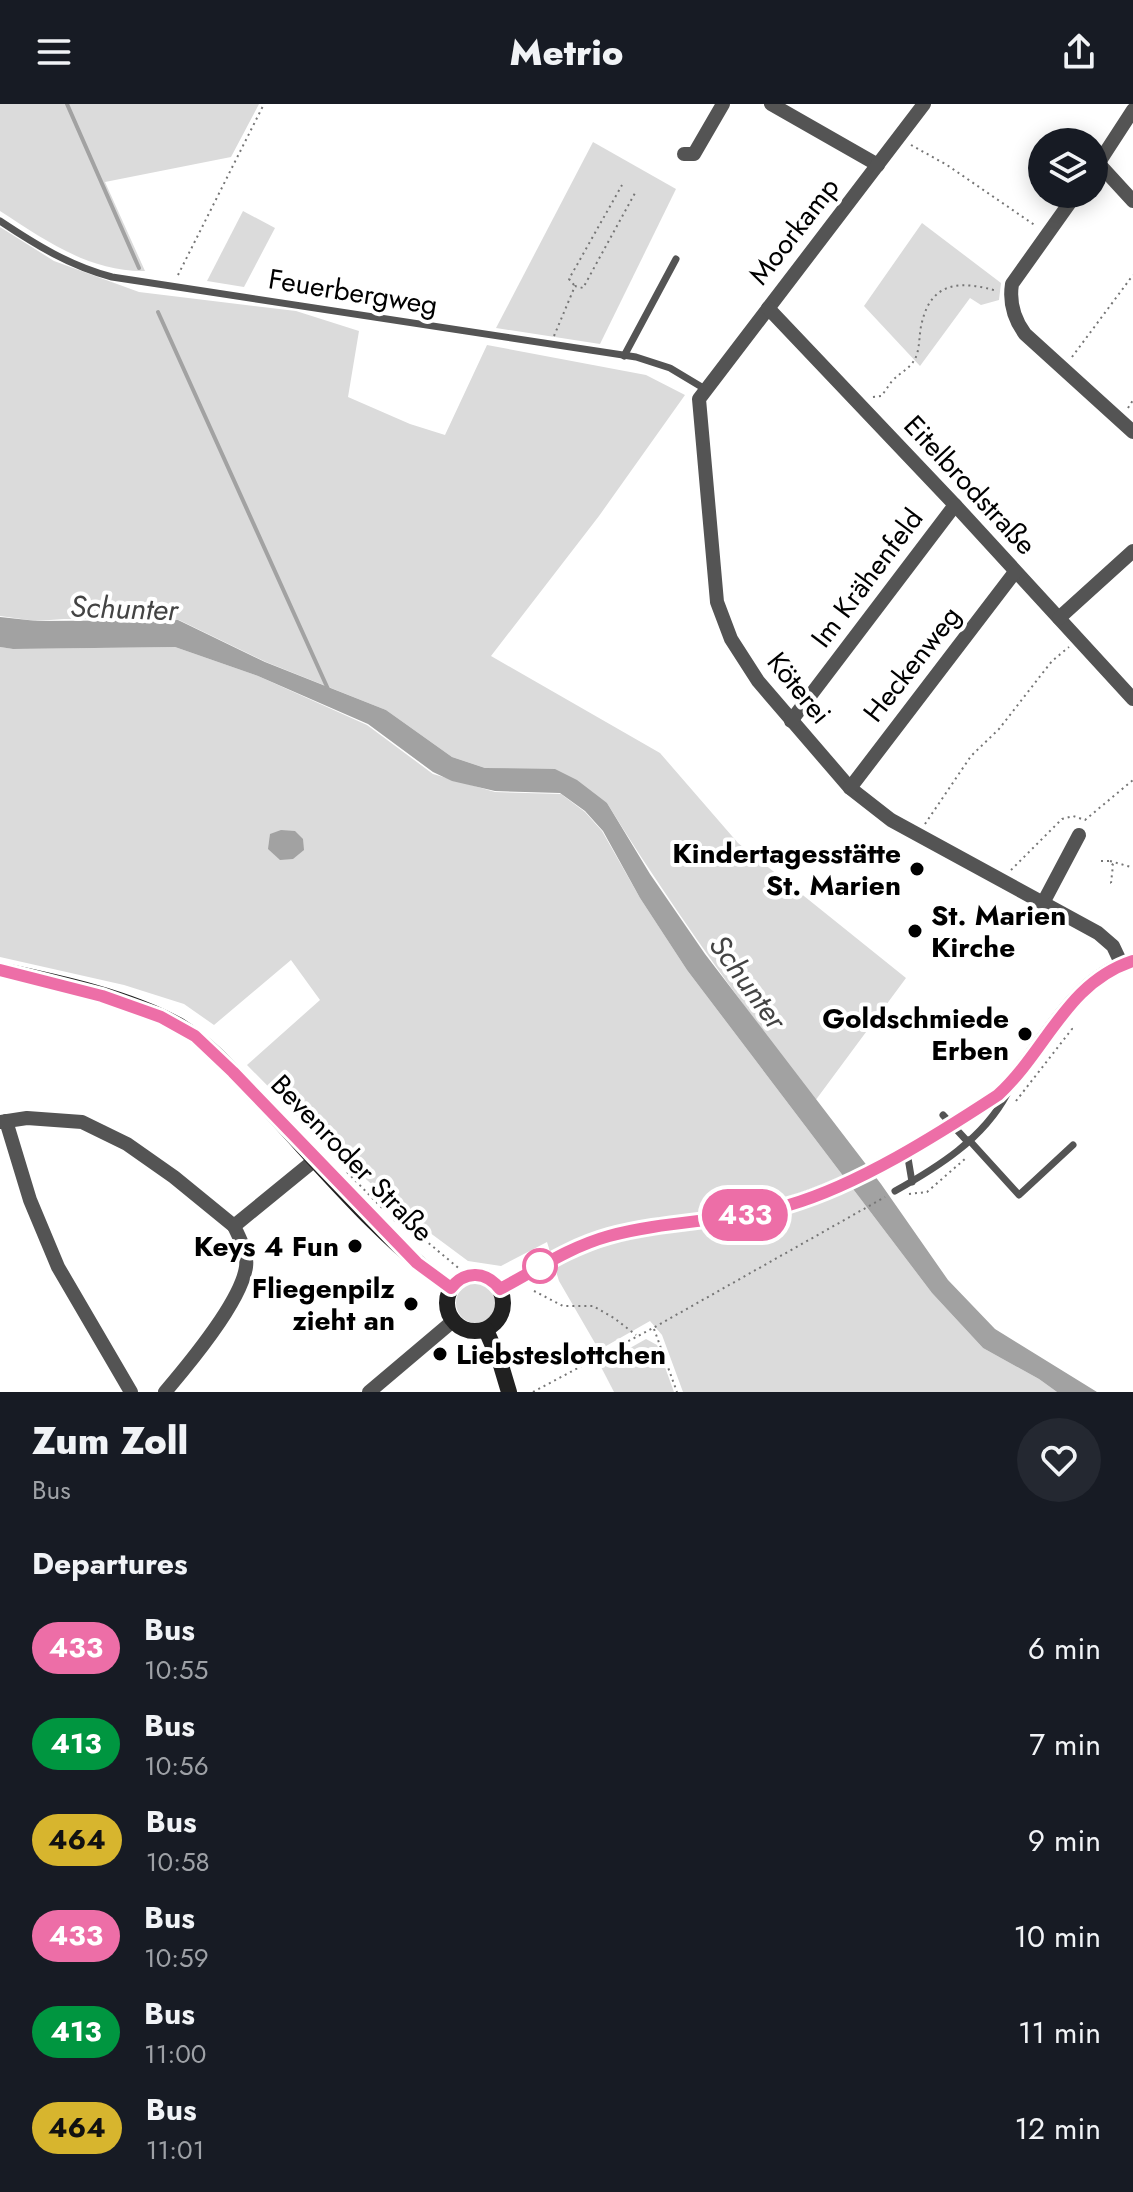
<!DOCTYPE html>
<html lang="en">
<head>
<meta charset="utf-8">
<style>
	body { margin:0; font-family:Jost,sans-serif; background:#242831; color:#f1f3f6; height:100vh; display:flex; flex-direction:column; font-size:30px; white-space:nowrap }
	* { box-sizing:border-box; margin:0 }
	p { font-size:26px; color:#9ea1a6 }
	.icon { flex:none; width:44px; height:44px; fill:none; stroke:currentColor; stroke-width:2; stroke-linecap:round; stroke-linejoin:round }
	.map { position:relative; height:1288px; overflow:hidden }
	.drawer { display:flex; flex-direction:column; background:#171b24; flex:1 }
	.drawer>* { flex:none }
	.badge { padding:0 16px; border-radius:26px; font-size:28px; line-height:52px }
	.tools { position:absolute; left:1028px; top:24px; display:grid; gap:16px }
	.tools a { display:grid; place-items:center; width:80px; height:80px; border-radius:50%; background:#171b24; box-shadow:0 4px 20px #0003; font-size:40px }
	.map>.badge { position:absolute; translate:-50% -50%; box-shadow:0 0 0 4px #fff }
	h2 { padding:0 32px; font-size:30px; line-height:72px }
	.round { display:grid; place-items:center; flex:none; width:84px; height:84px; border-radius:42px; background:#242831 }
	.head { display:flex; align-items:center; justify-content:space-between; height:136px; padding:0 32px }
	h1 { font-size:38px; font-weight:800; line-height:60px }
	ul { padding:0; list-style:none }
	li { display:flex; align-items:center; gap:24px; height:96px; padding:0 32px }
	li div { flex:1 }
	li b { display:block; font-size:30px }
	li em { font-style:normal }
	li .badge { min-width:88px; font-weight:700; text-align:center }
	header { display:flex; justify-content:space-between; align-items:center; height:104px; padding:0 32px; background:#171b24; font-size:36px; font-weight:800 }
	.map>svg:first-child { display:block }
	.green { fill:#dbdbdb }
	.water { fill:#a2a2a2 }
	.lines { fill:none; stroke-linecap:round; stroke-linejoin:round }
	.stream { stroke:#a2a2a2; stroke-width:4 }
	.path { stroke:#767676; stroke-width:2; stroke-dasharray:2 4; stroke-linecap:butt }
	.lane { stroke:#545454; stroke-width:7 }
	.street { stroke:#545454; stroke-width:14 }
	.secondary { stroke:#212121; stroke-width:16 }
	.line-casing { stroke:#fff; stroke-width:18 }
	.line { stroke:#ed6ea7; stroke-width:12 }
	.poi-dot { fill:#000; stroke:#fff; stroke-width:3 }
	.stop-dot { fill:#fff; stroke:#ed6ea7; stroke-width:4 }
	.labels { text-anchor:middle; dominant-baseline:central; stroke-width:8; stroke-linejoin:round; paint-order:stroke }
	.street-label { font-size:28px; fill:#000; stroke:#fff }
	.poi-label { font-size:28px; font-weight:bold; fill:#000; stroke:#fff; text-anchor:end }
	.water-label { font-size:30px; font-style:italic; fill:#434343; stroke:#fff }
</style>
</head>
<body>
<header><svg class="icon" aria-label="menu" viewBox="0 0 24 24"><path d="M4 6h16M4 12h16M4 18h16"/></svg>Metrio<svg class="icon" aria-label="share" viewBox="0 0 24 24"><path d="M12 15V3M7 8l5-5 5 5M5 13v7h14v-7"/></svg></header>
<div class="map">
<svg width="1133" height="1288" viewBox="0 0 1133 1288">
	<rect width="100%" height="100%" fill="#fff"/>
	<g class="green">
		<path d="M 0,0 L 259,0 L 231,53 L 105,78 L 145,167 C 89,168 45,136 0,107 Z"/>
		<path d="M 593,38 L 676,85 L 600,240 L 496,224 Z"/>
		<path d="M 243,107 L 275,124 L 244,183 L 207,177 Z"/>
		<path d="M 922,119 L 1001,179 L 999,196 L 981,201 L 970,194 L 920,262 L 864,202 Z"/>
		<path d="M 0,123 L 54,157 L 139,188 L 296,207 L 359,227 L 348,293 L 410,320 L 445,331 L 487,241 L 646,271 L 685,291 L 599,412 L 491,552 L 660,649 L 738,739 L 906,874 L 815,997 C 742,900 671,803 607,699 L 499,665 L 485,664 L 452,653 L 386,606 L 266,558 L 179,516 L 64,515 L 36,517 L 0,512 Z"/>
		<path d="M 0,543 L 13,545 L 175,543 L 258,572 L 367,621 L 433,670 L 495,688 L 561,690 L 585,708 L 602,727 L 640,794 L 687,866 L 932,1189 L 983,1244 L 1039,1275 L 1057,1288 L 683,1288 L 662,1231 L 650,1217 L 599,1246 L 559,1177 L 547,1138 L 501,1162 L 468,1157 L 406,1111 L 309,1024 L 247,961 L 320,896 L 291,856 L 214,921 L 184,900 L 124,881 L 0,853 Z"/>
		<circle cx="476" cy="1199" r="20"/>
		<path d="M 646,1235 L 657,1241 L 674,1288 L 614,1288 L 600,1261 Z"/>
	</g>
	<g class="water">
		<path d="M 0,513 L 37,517 L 178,516 L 265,558 L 386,606 L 452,653 L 485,664 L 555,665 L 577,676 L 607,699 L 650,770 L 705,850 L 881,1080 L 948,1176 L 995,1225 L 1097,1288 L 1057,1288 L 1039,1275 L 983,1244 L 932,1189 L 687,866 L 640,794 L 603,727 L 585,707 L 560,689 L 495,687 L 452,677 L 433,668 L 368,620 L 258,572 L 175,543 L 13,545 L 0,543 Z"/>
		<path d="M 281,726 L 295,727 L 303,735 L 304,746 L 293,755 L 280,756 L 268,745 L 270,730 Z"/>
	</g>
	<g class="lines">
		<g class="stream">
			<path d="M 67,0 L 139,164"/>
			<path d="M 158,208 L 328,585"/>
		</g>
		<g class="path">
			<path d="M 911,41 L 947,61 L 1036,122"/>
			<path d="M 178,171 L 264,0"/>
			<path d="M 574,181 L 569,175 L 622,81"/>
			<path d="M 554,232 L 575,182 L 583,184 L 635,89"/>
			<path d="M 1072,253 L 1133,171"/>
			<path d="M 873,293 L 881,292 C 885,288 888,282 892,277 C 901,267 912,265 917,250 C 920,240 919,229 922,218 C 932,176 963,177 997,187"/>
			<path d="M 1128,304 L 1133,296"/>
			<path d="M 925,720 L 971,652 L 999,625 L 1052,557 L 1069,543"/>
			<path d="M 1101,757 L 1109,757 L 1113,761 L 1111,779 L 1114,782"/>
			<path d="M 1110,757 L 1131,763"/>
			<path d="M 1011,766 L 1062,715 L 1073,712 L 1085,716 L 1133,676"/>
			<path d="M 1016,997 L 1072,925 L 1071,923"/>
			<path d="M 347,1068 L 384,1106"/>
			<path d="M 909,1090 L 927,1088 L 966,1054"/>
			<path d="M 394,1116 L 413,1126 L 468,1172"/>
			<path d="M 534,1187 L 563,1202 L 593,1202 L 614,1214 L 636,1231"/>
			<path d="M 654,1225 L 677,1288"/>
			<path d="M 533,1288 L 653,1224 L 885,1093"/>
		</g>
		<g class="lane">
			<path d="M 0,117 C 36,141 70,162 112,173 L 636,253 L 670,264 L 705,285"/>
			<path d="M 624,252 L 676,155"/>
			<path d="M 943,1011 L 968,1038"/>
			<path d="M 969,1036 L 1019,1091 L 1073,1041"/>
			<path d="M 907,1048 L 912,1078"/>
			<path d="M 895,1087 C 938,1063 983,1035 1007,990"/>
		</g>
		<g class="street">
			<path d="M 771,0 L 878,61"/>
			<path d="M 924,0 L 699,295 L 717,498 L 731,535 L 758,577 L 850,684 L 891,716 L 1098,829 L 1113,842 L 1122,861"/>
			<path d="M 684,50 L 694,50 L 723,0"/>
			<path d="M 1099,60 L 1133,97"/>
			<path d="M 1094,66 L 1133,6"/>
			<path d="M 1076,90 L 1012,180 C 1009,199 1014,215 1025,230 L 1133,328"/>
			<path d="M 768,204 L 955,401 L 1133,595"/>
			<path d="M 1059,514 L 1133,447"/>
			<path d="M 791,617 L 955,401"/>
			<path d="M 850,684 L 1015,468"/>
			<path d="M 1043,799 L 1079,731"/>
			<path d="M 6,1017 L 30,1096 L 58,1163 L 131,1288"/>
			<path d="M 0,1018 L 27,1014 L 82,1018 L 127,1040 L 174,1073 L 234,1122"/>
			<path d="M 165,1288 C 188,1261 241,1198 246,1163 C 248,1149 240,1135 234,1122 L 316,1055"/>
			<path d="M 369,1288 L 453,1217"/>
		</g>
		<g class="secondary">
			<path d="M 0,866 C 57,878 129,893 180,922 C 209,940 233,968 256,992 C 316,1055 380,1135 451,1184"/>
			<circle cx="475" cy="1199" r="28"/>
			<path d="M 500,1185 C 536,1166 569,1143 609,1132 C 668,1116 730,1118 788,1101 C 858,1081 937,1031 998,991 C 1046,946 1066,878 1133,857"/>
			<path d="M 486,1226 L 500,1258 L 509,1288"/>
		</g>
	</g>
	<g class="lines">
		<defs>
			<path id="line" d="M 0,866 L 102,892 L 161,913 L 195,932 L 233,968 L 417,1159 L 451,1184 C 465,1166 486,1167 500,1185 C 536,1166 569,1143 609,1132 C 668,1116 730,1118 789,1101 C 858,1081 937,1031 998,991 C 1047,946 1066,879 1133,857"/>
		</defs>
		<use href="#line" class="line-casing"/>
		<use href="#line" class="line"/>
	</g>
	<g class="poi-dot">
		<circle cx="917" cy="765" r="8"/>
		<circle cx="915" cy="827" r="8"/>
		<circle cx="1025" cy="930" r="8"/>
		<circle cx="355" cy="1142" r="8"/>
		<circle cx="411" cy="1200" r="8"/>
		<circle cx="440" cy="1250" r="8"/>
	</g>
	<circle class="stop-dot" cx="540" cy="1162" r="16"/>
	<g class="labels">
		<g class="street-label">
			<text transform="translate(794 127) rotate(-52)">Moorkamp</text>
			<text transform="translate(353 188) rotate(9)">Feuerbergweg</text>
			<text transform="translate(970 381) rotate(47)">Eitelbrodstraße</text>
			<text transform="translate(867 474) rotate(-53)">Im Krähenfeld</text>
			<text transform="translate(912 560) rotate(-52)">Heckenweg</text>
			<text transform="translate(799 584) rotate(51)">Köterei</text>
			<text transform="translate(352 1054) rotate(46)">Bevenroder Straße</text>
		</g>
		<g class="poi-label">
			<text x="901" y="749">Kindertagesstätte<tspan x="901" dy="32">St. Marien</tspan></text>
			<text x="931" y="811" text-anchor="start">St. Marien<tspan x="931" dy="32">Kirche</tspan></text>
			<text x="1009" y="914">Goldschmiede<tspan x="1009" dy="32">Erben</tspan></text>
			<text x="339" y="1142">Keys 4 Fun</text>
			<text x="395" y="1184">Fliegenpilz<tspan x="395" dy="32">zieht an</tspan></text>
			<text x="456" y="1250" text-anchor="start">Liebsteslottchen</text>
		</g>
		<g class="water-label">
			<text transform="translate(124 504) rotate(2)">Schunter</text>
			<text transform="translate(748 878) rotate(54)">Schunter</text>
		</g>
	</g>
</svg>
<div class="tools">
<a><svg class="icon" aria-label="layers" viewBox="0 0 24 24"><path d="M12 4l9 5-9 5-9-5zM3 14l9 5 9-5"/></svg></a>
</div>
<b class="badge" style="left:745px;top:1111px;background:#ed6ea7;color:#fff">433</b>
</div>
<section class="drawer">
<div class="head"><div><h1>Zum Zoll</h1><p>Bus</p></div><a class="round"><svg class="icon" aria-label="heart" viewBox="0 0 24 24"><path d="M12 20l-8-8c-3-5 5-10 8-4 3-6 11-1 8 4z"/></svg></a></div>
<h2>Departures</h2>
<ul>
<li><span class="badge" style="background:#ed6ea7;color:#fff">433</span><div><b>Bus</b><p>10:55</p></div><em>6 min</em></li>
<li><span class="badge" style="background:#009640;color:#fff">413</span><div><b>Bus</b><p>10:56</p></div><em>7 min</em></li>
<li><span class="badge" style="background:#d7b52e;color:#111">464</span><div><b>Bus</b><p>10:58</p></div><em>9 min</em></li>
<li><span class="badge" style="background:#ed6ea7;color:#fff">433</span><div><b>Bus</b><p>10:59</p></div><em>10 min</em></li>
<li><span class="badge" style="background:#009640;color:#fff">413</span><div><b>Bus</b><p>11:00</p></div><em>11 min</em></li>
<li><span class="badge" style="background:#d7b52e;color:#111">464</span><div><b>Bus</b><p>11:01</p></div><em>12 min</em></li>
</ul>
</section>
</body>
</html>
